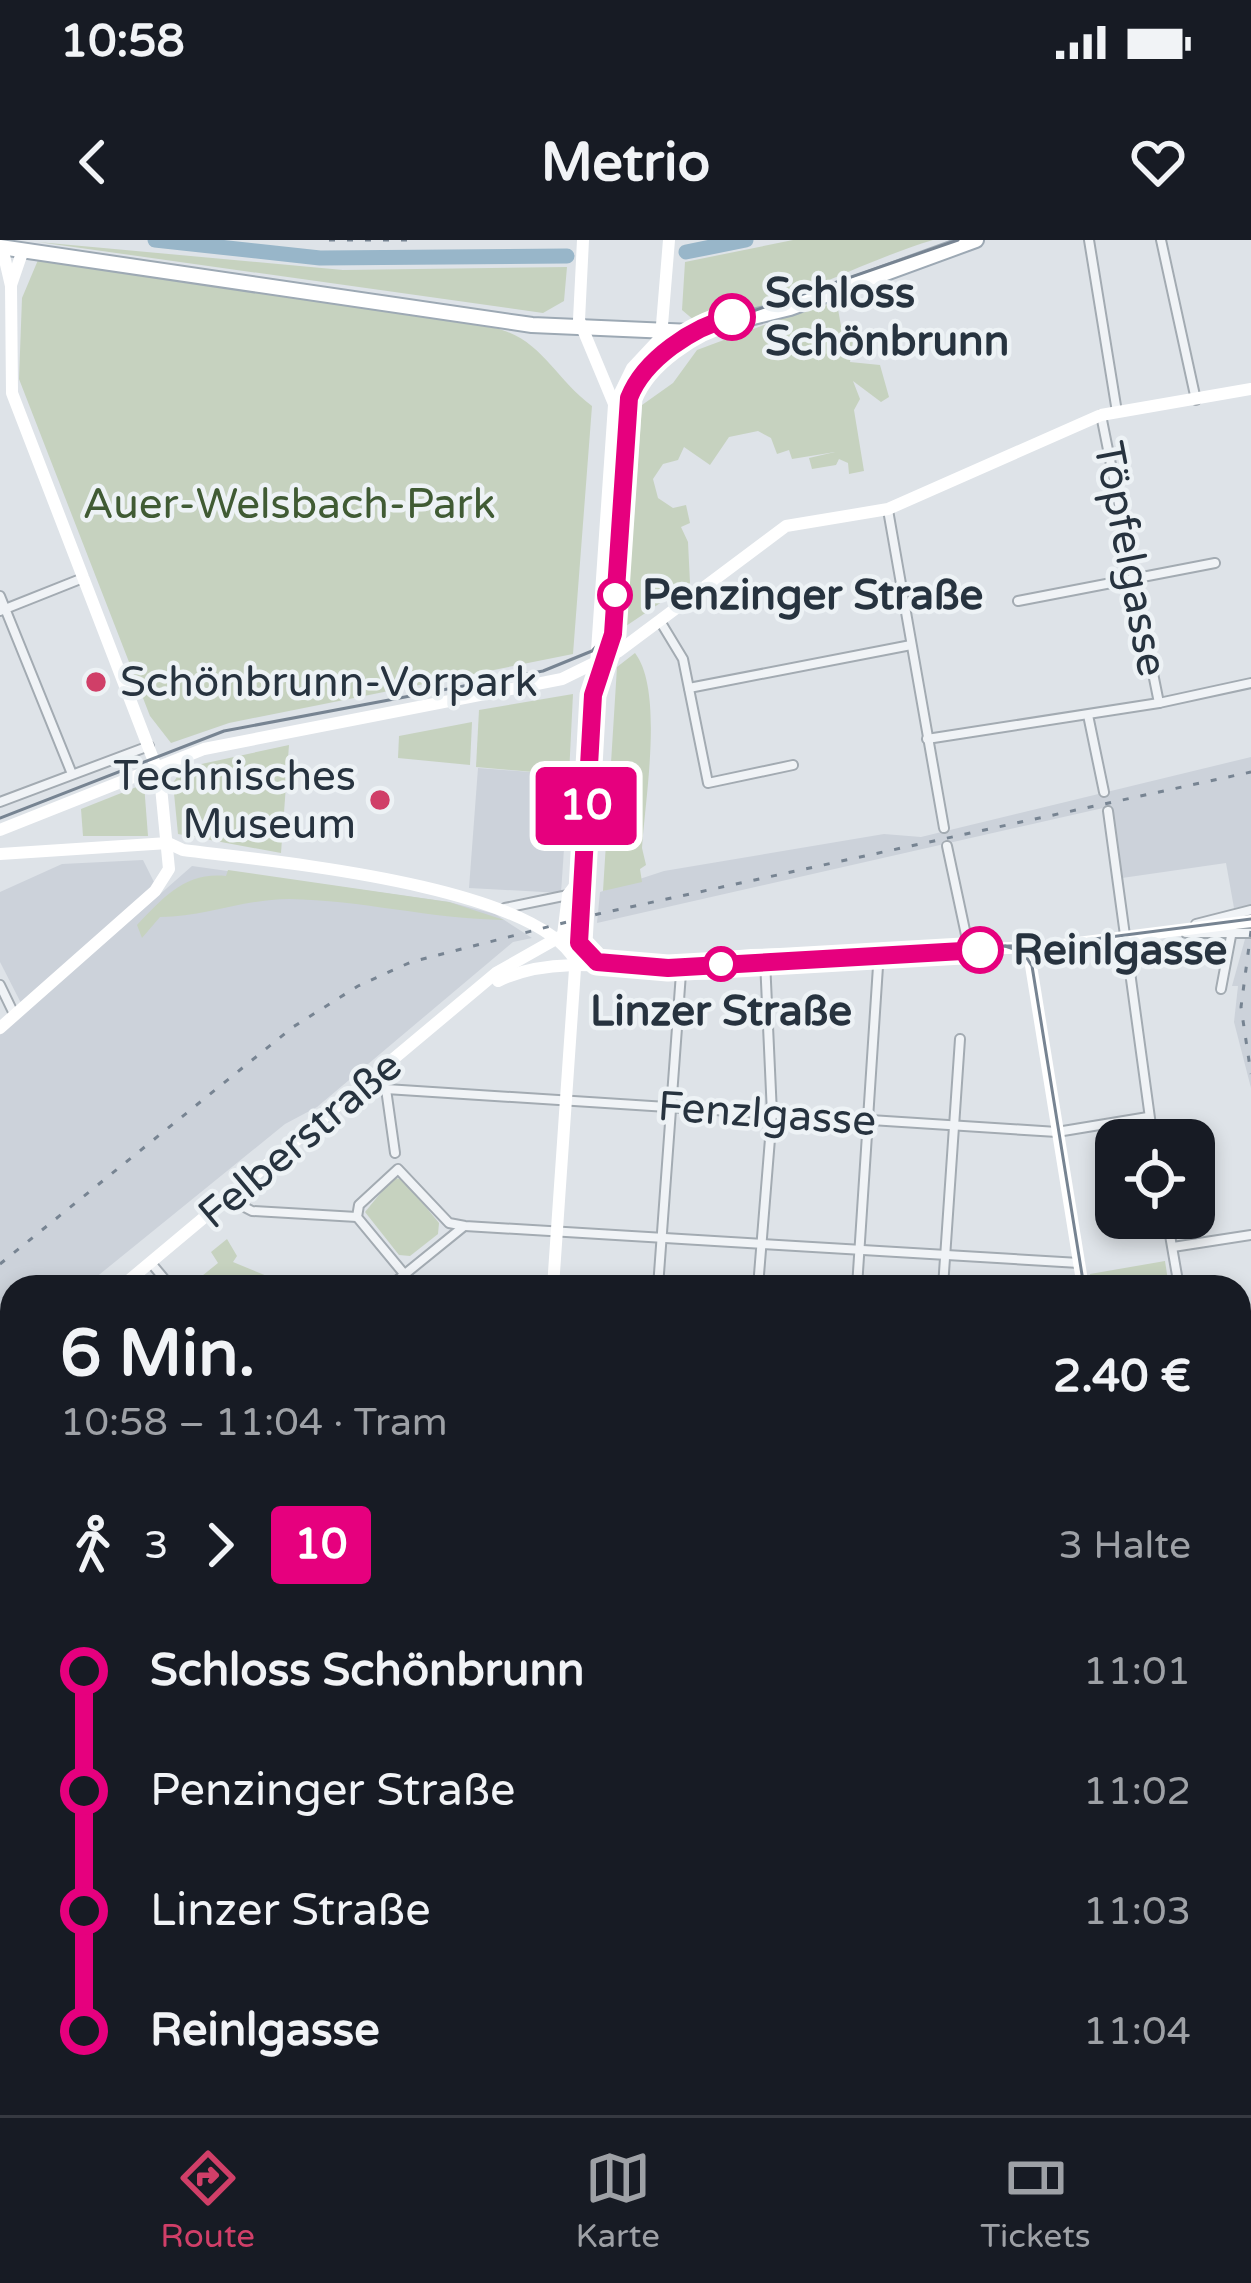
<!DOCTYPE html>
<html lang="de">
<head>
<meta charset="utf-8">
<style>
	body { margin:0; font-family:"Varela Round",sans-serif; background:#20242c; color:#f1f3f6; height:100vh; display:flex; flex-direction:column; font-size:45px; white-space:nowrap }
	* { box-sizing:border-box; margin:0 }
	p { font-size:39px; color:#9ea1a6 }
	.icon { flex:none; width:66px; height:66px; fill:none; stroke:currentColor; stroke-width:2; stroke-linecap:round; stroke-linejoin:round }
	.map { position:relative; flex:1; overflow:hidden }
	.side { position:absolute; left:0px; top:1035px; width:1251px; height:840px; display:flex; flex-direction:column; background:#171b24; border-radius:36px 36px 0 0; box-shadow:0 6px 18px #0003 }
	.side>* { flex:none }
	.badge { padding:0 24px; border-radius:9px; font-size:42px; line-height:78px }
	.tools { position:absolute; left:1095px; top:879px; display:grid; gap:24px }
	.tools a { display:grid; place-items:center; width:120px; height:120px; border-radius:24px; background:#171b24; box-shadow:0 6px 18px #0003; font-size:60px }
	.map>.badge { position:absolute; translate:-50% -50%; box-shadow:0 0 0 6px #fff }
	.legs { display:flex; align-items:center; gap:18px; height:132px; padding:0 60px; font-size:39px }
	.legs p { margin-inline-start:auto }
	.headline { display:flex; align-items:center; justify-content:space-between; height:204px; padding:0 60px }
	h1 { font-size:66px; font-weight:700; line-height:90px }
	ul { padding:0 60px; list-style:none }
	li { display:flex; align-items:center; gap:42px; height:120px; font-size:45px }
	li i { display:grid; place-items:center; width:18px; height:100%; margin:0 15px; background:currentColor }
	li i::after { content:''; width:30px; height:30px; margin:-15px; border:9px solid; border-radius:50%; background:#171b24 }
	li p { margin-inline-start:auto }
	li:first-child i { background:linear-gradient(#0000 50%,currentColor 0) }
	li:last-child i { background:linear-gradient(currentColor 50%,#0000 0) }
	.status { display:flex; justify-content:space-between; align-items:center; height:84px; padding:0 60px; background:#171b24; direction:ltr }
	.status svg { height:33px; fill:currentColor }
	header { display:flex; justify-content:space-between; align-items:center; height:156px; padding:0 60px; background:#171b24; font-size:54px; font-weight:700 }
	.tabs { display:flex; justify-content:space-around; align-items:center; height:168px; border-top:3px solid #363941; background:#171b24; font-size:33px; color:#9ea1a6 }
	.tabs a { display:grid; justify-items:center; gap:6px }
	.tabs .current { color:#d03f68 }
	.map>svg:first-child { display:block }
	.built { fill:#ccd2da }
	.green { fill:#c6d2bf }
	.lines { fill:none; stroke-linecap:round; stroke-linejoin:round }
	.river { stroke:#98b6c9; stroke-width:15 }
	.street-casing { stroke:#a3abb2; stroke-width:12 }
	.primary-casing { stroke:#9da9b4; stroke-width:18 }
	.street { stroke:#f0f3f6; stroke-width:8 }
	.secondary { stroke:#fff; stroke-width:12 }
	.primary { stroke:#fff; stroke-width:14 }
	.tram { stroke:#778492; stroke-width:3 }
	.rail { stroke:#778492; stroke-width:3; stroke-dasharray:6 12; stroke-linecap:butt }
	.line-1-casing { stroke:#fff; stroke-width:27 }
	.line-1 { stroke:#e6007e; stroke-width:18 }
	.stop-1-dot { fill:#fff; stroke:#e6007e; stroke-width:6 }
	.poi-dot { fill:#d03f68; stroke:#edf2f5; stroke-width:4.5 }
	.labels { text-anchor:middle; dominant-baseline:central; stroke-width:9; stroke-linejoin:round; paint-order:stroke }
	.stop-label { font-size:42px; font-weight:bold; fill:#27333f; stroke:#edf2f5; text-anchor:start }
	.park-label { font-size:42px; fill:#405b34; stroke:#edf2f5 }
	.street-label { font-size:42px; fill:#27333f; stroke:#edf2f5 }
	.poi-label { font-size:42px; fill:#27333f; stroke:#edf2f5; text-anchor:start }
</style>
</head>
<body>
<div class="status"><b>10:58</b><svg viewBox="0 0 49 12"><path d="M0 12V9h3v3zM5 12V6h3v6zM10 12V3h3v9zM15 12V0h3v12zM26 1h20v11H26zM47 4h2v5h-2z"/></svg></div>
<header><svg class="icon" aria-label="back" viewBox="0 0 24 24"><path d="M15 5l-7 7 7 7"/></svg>Metrio<svg class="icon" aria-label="heart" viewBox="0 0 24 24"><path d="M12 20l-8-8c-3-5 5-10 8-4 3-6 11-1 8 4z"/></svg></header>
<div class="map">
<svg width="1251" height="1875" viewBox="0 0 1251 1875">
	<rect width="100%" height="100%" fill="#dee3e8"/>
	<g class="built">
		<path d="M 1251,517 L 1251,665 L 1234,668 L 1226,623 L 1122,638 L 1112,566 L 597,683 L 600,652 L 664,631 L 884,594 L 921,597 Z"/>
		<path d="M 478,528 L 569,535 L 561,653 L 469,648 Z"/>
		<path d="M 143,620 L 154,642 L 151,647 L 21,763 L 0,722 L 0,652 L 62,624 Z"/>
		<path d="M 192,626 L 449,662 L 495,674 L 532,698 L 513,702 L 317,867 L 285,884 L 84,1047 L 12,1047 L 12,1106 L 0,1116 L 0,795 Z"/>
		<path d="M 1251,698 L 1251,848 L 1234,782 L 1238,746 L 1232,746 L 1245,699 Z"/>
	</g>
	<g class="green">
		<path d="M 793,0 L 933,0 C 853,24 775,72 695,81 L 682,70 L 685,22 Z"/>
		<path d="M 38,2 L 343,30 L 567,27 L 564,61 L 543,73 Z"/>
		<path d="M 38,20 L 495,88 C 542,99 554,138 592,166 L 573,414 L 229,483 L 171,503 L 150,476 L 19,139 L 22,58 Z"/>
		<path d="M 836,58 L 841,86 L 853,100 L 850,122 L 880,125 L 889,157 L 881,162 L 853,141 L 860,159 L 854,170 L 864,231 L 849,234 L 848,223 L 839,219 L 836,225 L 812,229 L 809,218 L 835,212 L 792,219 L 789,210 L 777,214 L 771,198 L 758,191 L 729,197 L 710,225 L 684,207 L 678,220 L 663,224 L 653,239 L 658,258 L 673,268 L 686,265 L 690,283 L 681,287 L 688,302 L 690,343 L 626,386 L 642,165 L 673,143 L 697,110 Z"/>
		<path d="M 665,106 L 668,109 C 646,129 630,142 626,173 L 635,174 L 621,355 L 622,328 L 613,327 L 625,160 L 634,137 Z"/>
		<path d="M 635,413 C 664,451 645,559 642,608 L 646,625 L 640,629 L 642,642 L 603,651 L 617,427 Z"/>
		<path d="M 573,454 L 569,535 L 476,527 L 479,470 Z"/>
		<path d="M 472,482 L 470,525 L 398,518 L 399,496 Z"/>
		<path d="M 289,505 L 281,613 L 178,594 L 173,543 L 183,528 Z"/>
		<path d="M 144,544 L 148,596 L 83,596 L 81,569 Z"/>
		<path d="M 228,630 L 449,662 L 504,680 C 431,679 361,660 289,659 C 244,659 205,677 160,677 L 142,698 L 137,685 C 164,657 185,632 226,636 Z"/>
		<path d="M 393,938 L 403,939 L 439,983 L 438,994 L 410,1016 L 399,1015 L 365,972 Z"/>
		<path d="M 227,999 L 237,1016 L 233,1022 L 267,1036 C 242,1056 217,1042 197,1040 L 218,1023 L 211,1012 Z"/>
		<path d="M 1165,1021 L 1169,1047 L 1092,1047 L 1090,1034 Z"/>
	</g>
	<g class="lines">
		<g class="river">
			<path d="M 155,0 L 320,18 L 567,16"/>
			<path d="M 686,12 L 746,0"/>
		</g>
		<defs>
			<g id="street">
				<path d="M 1089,0 L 1117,172"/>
				<path d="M 1161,0 L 1196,160"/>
				<path d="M 1101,175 L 1159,463"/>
				<path d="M 888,270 L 944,588"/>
				<path d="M 0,356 L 72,534"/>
				<path d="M 1018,361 L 1215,323"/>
				<path d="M 0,371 L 83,338"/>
				<path d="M 660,381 L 683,419 L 708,543 L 793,525"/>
				<path d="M 689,448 L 911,405"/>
				<path d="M 1088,475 L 1104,552"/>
				<path d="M 927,499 L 1159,463 L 1251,443"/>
				<path d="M 0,562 L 149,506"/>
				<path d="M 1108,571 L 1153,900"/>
				<path d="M 947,606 L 969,709"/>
				<path d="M 505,668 L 568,655"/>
				<path d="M 1196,684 L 1251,670"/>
				<path d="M 1186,693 L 1251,693"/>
				<path d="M 0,745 L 14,774"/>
				<path d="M 1221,749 L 1231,696"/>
				<path d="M 374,836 L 386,849 L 395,913"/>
				<path d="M 386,849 L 1057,892 L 1148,877"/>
				<path d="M 229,959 L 252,971 L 357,977"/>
				<path d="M 1167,978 L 1179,1047"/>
				<path d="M 1173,1007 L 1251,995"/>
				<path d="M 151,1023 L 171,1047"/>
				<path d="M 389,1047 L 463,987"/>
				<path d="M 415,1047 L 357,977 L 359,965 L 398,929 L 449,983 L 465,986 L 1079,1023"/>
				<path d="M 658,1047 L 681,733"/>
				<path d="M 758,1047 L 772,874 L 765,720"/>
				<path d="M 857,1047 L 879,711"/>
				<path d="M 943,1047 L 960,799"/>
				<path d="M 1239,1123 L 1251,1120"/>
				<path d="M 1239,1222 L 1251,1219"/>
				<path d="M 0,1225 L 12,1241"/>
				<path d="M 1239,1324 L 1251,1322"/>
				<path d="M 0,1349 L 12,1364"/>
				<path d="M 1239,1371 L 1251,1409"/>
				<path d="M 0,1550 L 12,1540"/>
				<path d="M 1239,1668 L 1251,1672"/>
				<path d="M 0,1740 L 12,1755"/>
				<path d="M 1239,1754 L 1251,1759"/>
				<path d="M 1239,1770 L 1251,1738"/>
				<path d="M 1239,1846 L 1251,1851"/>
				<path d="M 90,1863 L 98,1875"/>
				<path d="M 192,1863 L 194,1875"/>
				<path d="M 323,1863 L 325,1875"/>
				<path d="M 455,1863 L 457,1875"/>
				<path d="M 1038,1863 L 1072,1875"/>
				<path d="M 1217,1863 L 1218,1875"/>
				<path d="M 0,1868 L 12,1858"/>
				<path d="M 750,1875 L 752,1863"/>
				<path d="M 825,1875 L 827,1863"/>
				<path d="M 900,1875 L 901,1863"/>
				<path d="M 995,1875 L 999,1863"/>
				<path d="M 1016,1875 L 1020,1863"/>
			</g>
			<path id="primary" d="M 0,7 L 532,85 L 692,92 L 790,68 L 976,0"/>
		</defs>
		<use href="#street" class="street-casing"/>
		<use href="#primary" class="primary-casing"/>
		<use href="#street" class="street"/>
		<g class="secondary">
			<path d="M 583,0 L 579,80 L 614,164"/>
			<path d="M 11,45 L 23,10"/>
			<path d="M 0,590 L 204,509 L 562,439 L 619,411 L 786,286 L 888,269 L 1101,175 L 1251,149"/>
			<path d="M 0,614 L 168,603 L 183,610 C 267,621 535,644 576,722"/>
			<path d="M 1028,707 L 1083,1047"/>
			<path d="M 642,725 L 751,715 L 1046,707 L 1251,681"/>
			<path d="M 498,741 C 585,698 706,760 765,719"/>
			<path d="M 0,788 L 155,651 L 169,629 L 160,537 L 12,153 L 11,46 L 2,7"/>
			<path d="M 121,1047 L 496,733 L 563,695 L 568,655 L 581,638"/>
			<path d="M 553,1047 L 614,165 L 632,128 L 661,97 L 669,0"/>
			<path d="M 0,1143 L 12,1133"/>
			<path d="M 1239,1435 L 1251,1431"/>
			<path d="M 1239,1550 L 1251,1556"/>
			<path d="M 0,1595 L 12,1610"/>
			<path d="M 0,1777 L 12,1768"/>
			<path d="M 633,1863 L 635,1875"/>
		</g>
		<use href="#primary" class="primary"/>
		<g class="tram">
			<path d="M 958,0 L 704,88 L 637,149 L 616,399 L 597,450 L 583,703 L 603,720 L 668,724 L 846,710 L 1047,705 L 1251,679"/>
			<path d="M 0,578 L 224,491 L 543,431 L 592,411 L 615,386"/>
			<path d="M 1005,706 L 1023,712 L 1032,726 L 1084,1047"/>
			<path d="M 1239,1438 L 1251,1434"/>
			<path d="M 1239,1548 L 1251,1554"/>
			<path d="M 0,1600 L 12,1612"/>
		</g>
		<g class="rail">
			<path d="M 329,0 L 413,0"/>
			<path d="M 1251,691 L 1241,767 L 1251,834"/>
			<path d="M 0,1024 L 293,787 L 358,746 L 411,722 L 598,674 L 1251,532"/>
		</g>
	</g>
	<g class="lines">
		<defs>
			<path id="line-1" d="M 732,77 C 693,87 644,119 629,158 L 613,394 L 593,455 L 579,703 L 597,722 L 668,728 L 980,710"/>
		</defs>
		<use href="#line-1" class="line-1-casing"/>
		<use href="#line-1" class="line-1"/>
	</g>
	<g class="stop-1-dot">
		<circle cx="732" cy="77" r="21"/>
		<circle cx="615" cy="355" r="15"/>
		<circle cx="980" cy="710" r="21"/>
		<circle cx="721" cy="724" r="15"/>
	</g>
	<g class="poi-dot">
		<circle cx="96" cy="442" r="12"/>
		<circle cx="380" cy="560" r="12"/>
	</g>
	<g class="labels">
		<g class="stop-label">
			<text x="765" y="53">Schloss<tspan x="765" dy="48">Schönbrunn</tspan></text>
			<text x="642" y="355">Penzinger Straße</text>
			<text x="1013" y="710">Reinlgasse</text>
			<text x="721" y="771" text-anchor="middle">Linzer Straße</text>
		</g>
		<g class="park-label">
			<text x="289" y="264">Auer-Welsbach-Park</text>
		</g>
		<g class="street-label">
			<text transform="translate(1130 319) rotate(79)">Töpfelgasse</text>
			<text transform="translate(767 874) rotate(4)">Fenzlgasse</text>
			<text transform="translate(300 900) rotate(-40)">Felberstraße</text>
		</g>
		<g class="poi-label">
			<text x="120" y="442">Schönbrunn-Vorpark</text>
			<text x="356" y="536" text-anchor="end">Technisches<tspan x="356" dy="48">Museum</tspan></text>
		</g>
	</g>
</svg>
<div class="tools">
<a><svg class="icon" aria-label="locate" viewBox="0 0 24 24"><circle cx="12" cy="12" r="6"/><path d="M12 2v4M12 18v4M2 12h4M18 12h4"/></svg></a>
</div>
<b class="badge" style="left:586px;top:566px;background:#e6007e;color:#fff">10</b>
<section class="side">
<div class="headline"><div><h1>6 Min.</h1><p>10:58 – 11:04 · Tram</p></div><b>2.40 €</b></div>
<div class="legs"><svg class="icon" aria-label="walk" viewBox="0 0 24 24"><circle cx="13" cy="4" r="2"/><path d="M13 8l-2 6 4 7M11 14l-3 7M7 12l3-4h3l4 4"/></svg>3<svg class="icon" aria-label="forward" viewBox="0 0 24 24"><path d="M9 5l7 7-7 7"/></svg><b class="badge" style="background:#e6007e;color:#fff">10</b><p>3 Halte</p></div>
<ul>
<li><i style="color:#e6007e"></i><b>Schloss Schönbrunn</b><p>11:01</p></li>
<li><i style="color:#e6007e"></i><span>Penzinger Straße</span><p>11:02</p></li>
<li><i style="color:#e6007e"></i><span>Linzer Straße</span><p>11:03</p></li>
<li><i style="color:#e6007e"></i><b>Reinlgasse</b><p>11:04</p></li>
</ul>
</section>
</div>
<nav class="tabs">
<a class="current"><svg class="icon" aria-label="directions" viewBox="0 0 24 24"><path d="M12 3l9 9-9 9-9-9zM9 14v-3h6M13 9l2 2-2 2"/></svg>Route</a>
<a><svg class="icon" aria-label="map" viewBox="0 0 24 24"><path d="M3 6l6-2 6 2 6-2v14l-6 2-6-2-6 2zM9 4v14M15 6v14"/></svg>Karte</a>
<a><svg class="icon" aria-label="tickets" viewBox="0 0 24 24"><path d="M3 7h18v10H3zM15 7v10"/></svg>Tickets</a>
</nav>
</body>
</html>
